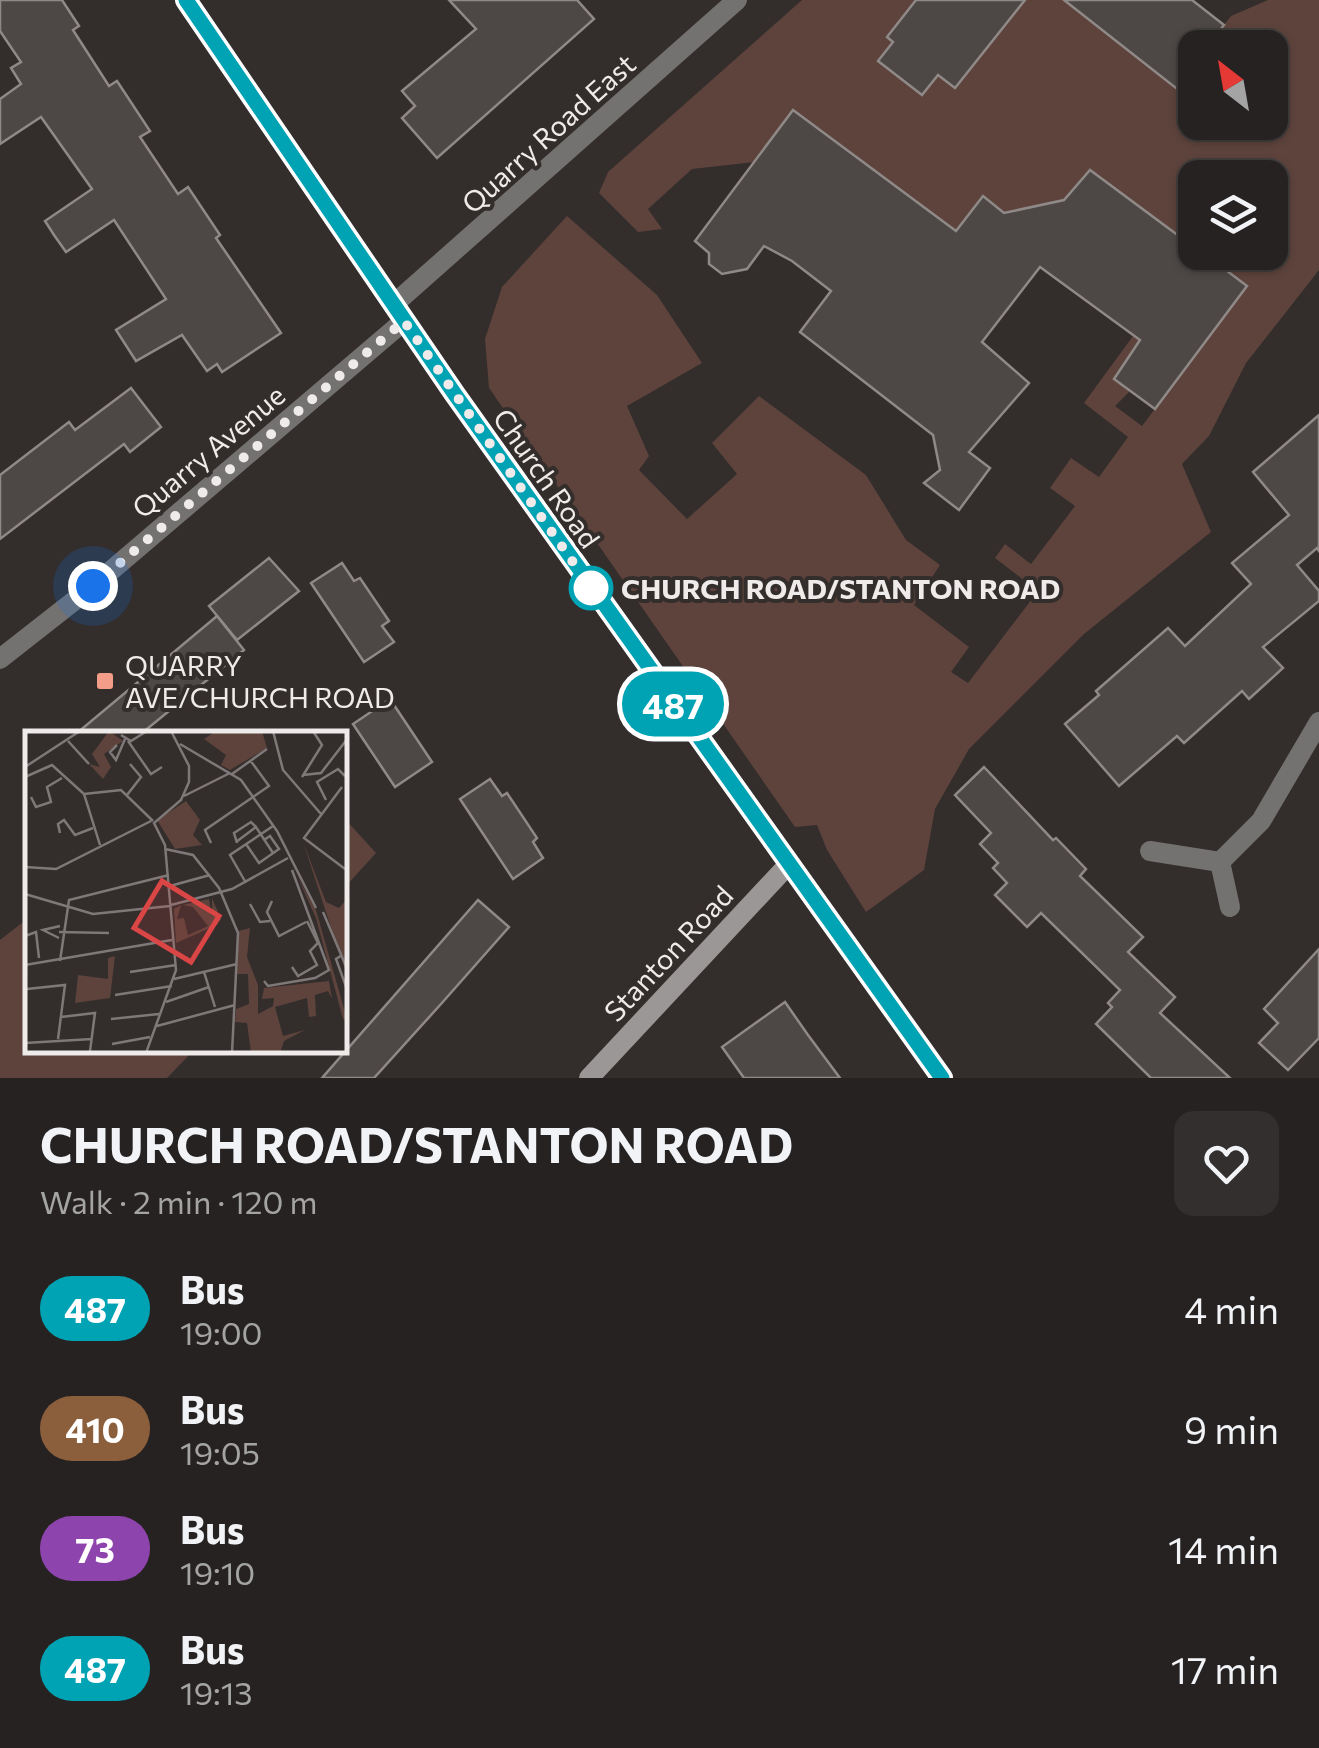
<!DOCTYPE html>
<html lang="en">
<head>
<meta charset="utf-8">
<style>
	body { margin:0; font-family:Commissioner,sans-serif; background:#322f2e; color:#f1f3f6; height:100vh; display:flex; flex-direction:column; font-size:38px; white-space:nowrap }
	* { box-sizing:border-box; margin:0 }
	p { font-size:32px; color:#a4a4a5 }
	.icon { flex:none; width:55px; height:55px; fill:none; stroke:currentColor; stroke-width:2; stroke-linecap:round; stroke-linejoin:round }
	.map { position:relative; height:1078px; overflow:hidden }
	.sheet { display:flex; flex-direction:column; background:#262221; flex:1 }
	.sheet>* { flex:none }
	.badge { padding:0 20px; border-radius:32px; font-size:35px; line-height:65px }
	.needle { width:65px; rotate:329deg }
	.fabs { position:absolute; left:1178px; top:30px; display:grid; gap:20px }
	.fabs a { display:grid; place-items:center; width:110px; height:110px; border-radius:20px; background:#262221; box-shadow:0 2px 8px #0004,0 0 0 2px #423f3f; font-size:50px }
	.you { position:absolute; width:50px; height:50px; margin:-25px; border:8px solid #fff; border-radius:50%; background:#1a73e8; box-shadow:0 0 0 15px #1a73e833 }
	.map>.badge { position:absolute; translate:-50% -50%; box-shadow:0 0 0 5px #fff }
	.round { display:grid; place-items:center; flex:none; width:105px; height:105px; border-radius:20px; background:#322f2e }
	.overview { display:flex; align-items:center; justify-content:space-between; height:170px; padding:0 40px }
	h1 { font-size:48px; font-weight:700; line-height:75px }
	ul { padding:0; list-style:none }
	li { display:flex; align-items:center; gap:30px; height:120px; padding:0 40px }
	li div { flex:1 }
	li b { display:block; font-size:38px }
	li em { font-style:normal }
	li .badge { min-width:110px; font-weight:700; text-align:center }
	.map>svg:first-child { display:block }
	.green { fill:#5d433c }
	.building { fill:#4d4846; stroke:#8f8987; stroke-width:2.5 }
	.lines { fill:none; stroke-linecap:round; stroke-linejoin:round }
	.street { stroke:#747171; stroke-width:20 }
	.secondary { stroke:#9b9796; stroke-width:20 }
	.line-casing { stroke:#fff; stroke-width:22 }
	.line { stroke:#00a3b4; stroke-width:15 }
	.walk { stroke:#eeebea; stroke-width:10; stroke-dasharray:0 18 }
	.stop-dot { fill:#fff; stroke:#00a3b4; stroke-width:5 }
	.poi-dot { fill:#f49e89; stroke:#332d2c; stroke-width:4 }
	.labels { text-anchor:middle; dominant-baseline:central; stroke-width:8; stroke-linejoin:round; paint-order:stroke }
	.street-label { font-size:28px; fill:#eeebea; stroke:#332d2c }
	.stop-label { font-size:28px; font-weight:bold; fill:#eeebea; stroke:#332d2c; text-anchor:start }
	.poi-label { font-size:28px; fill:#eeebea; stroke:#332d2c; text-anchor:start }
	.inset-road { fill:none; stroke:#7e7978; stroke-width:2.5 }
	.view { fill:#da4545; fill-opacity:0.15; stroke:#da4545; stroke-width:5 }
	.inset-edge { fill:none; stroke:#eeebea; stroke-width:5 }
</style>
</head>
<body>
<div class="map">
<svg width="1319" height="1078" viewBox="0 0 1319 1078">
	<rect width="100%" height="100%" fill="#332d2c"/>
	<g class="green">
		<path d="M 802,0 L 916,0 L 887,37 L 893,42 L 878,61 L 938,75 L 955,88 L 1025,0 L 1064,0 L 1195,103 L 1195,122 L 1270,122 L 1270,48 L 1216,47 L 1210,43 L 1231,16 L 1268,0 L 1319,0 L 1319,270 L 1246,363 L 1209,436 L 1182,464 L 1211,532 L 1084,634 L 969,749 L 935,809 L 924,870 L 866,912 L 827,850 L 817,825 L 795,827 L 489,388 L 485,339 L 502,287 L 567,216 L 657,295 L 702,363 L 627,406 L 649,456 L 639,470 L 687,519 L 737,474 L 712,443 L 759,396 L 866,475 L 906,540 L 940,565 L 914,605 L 969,647 L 951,672 L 968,683 L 1038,591 L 995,558 L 1005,544 L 1031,564 L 1075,506 L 1050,488 L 1071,458 L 1099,477 L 1128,437 L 1084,403 L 1133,336 L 1140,340 L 1114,379 L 1130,391 L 1115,406 L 1142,426 L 1247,286 L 1202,253 L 1270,252 L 1270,178 L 1195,178 L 1195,248 L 1090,170 L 1064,200 L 1004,213 L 956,231 L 755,162 L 692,169 L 648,209 L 662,229 L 638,232 L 599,193 L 608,172 Z"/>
		<path d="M 345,819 L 376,853 L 345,887 Z"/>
		<path d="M 27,919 L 28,1050 L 193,1051 L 167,1078 L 0,1078 L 0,940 Z"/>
	</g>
	<g class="building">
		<path d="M 0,0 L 62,0 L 79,26 L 73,30 L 109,86 L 117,81 L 150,131 L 140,137 L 178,194 L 188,187 L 220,235 L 216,238 L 281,333 L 222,372 L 217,364 L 207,371 L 182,335 L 136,361 L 116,330 L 166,299 L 114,220 L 66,252 L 54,235 L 45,221 L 92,189 L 41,117 L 0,144 L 0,99 L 21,84 L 11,68 L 21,62 L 0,31 Z"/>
		<path d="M 449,0 L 577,0 L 594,19 L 437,158 L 402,118 L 415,106 L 402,91 L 476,29 Z"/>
		<path d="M 916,0 L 1025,0 L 955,88 L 938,75 L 922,95 L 878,61 L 893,42 L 887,37 Z"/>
		<path d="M 1064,0 L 1192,0 L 1224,25 L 1206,48 L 1195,48 L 1195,103 Z"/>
		<path d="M 793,110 L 956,231 L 983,196 L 1004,213 L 1064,200 L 1090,170 L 1195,248 L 1195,252 L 1202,252 L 1247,286 L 1155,409 L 1114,379 L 1140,340 L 1040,267 L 982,342 L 1029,383 L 969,452 L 990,468 L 959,510 L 924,483 L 940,470 L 933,435 L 800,332 L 831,291 L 792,261 L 764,246 L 747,269 L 722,274 L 709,264 L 709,253 L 695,241 Z"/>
		<path d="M 131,388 L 161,427 L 130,452 L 124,444 L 0,539 L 0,475 L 69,422 L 75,430 Z"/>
		<path d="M 1319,415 L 1319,551 L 1317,548 L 1297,565 L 1319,591 L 1319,601 L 1263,647 L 1283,668 L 1249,699 L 1242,691 L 1184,743 L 1177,736 L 1119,786 L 1065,724 L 1099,695 L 1096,691 L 1168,628 L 1185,646 L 1251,584 L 1232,563 L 1289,515 L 1253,472 Z"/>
		<path d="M 269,558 L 299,591 L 237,640 L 209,606 Z"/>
		<path d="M 342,563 L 354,581 L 360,578 L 389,621 L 382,626 L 394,642 L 364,662 L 311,583 Z"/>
		<path d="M 217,616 L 244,650 L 142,733 L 77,733 Z"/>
		<path d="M 390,699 L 432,762 L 395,787 L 353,724 Z"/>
		<path d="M 984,767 L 1053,840 L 1056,838 L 1086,869 L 1080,876 L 1143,937 L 1128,952 L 1175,997 L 1160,1013 L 1230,1078 L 1151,1078 L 1096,1024 L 1112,1007 L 1108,1003 L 1120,990 L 1041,913 L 1027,927 L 995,895 L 1007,883 L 993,868 L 998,863 L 980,844 L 991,833 L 955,795 Z"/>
		<path d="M 490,779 L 502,796 L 507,793 L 537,838 L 533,842 L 543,858 L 513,879 L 460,799 Z"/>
		<path d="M 478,900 L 509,927 L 441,1004 L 374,1078 L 322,1078 Z"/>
		<path d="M 1319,949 L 1319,1038 L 1288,1070 L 1259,1043 L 1278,1023 L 1264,1009 Z"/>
		<path d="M 785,1002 L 808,1035 L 840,1078 L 744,1078 L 722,1047 Z"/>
	</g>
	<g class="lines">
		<g class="street">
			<path d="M 393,305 L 737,0"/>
			<path d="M 0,659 L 93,586 L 404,321"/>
			<path d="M 1150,851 L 1220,862 L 1230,907"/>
			<path d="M 1220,862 L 1261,821 L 1319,722"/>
		</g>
		<g class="secondary">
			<path d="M 186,0 L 454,393 L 942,1078"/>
			<path d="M 589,1078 L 788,865"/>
		</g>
	</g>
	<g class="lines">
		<defs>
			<path id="line" d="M 186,0 L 454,393 L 942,1078"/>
		</defs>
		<use href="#line" class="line-casing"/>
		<use href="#line" class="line"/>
		<path class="walk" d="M 93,586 L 404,321 L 591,588"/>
	</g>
	<circle class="stop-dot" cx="591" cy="588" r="20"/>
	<rect class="poi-dot" x="95" y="671" width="20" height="20" rx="5"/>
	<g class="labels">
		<g class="street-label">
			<text transform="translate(548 133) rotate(-42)">Quarry Road East</text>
			<text transform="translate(208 451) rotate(-40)">Quarry Avenue</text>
			<text transform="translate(547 478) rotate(55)">Church Road</text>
			<text transform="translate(668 953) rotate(-47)">Stanton Road</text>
		</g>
		<g class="stop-label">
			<text x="621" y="588">CHURCH ROAD/STANTON ROAD</text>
		</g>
		<g class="poi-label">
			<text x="125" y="665">QUARRY<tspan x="125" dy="32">AVE/CHURCH ROAD</tspan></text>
		</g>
	</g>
	<g transform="translate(25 731)">
		<rect width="322" height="322" fill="#332d2c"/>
		<path d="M 84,0 L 98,10 L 79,23 L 86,36 L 78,48 L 64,33 L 75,36 L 67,23 ZM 191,0 L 237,0 L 242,17 L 205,39 L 196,34 L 201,24 L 179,8 ZM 161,70 L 175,89 L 168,104 L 177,114 L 150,118 L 132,89 ZM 278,111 L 301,171 L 314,177 L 322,168 L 322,245 ZM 272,145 L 291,179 L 322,288 L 318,288 L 291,187 ZM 187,167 L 196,188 L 192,194 L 151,212 L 149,178 L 156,174 L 152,188 L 159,187 L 163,204 L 183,195 L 168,176 L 158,174 L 184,168 L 187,186 ZM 225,197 L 222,226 L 233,254 L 233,283 L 248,275 L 249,267 L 237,268 L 239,257 L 304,250 L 307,268 L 303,260 L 290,264 L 291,285 L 284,286 L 282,267 L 250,276 L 258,305 L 280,299 L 259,310 L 255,322 L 226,322 L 222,292 L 210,291 L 211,278 L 224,273 L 223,243 L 212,243 L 213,200 ZM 90,225 L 85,267 L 50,272 L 53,244 L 83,248 L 83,227 Z" fill="#5d433c"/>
		<path class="inset-road" d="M 248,0 L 258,39 L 296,83M 96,4 L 106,10 L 122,0M 43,10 L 64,33M 103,10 L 126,43 L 137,36M 155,13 L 216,49 L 252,100 L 291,177M 92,14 L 85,21 L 91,29 L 100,8M 225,29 L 244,55 L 228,66M 0,36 L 55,0M 207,43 L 242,18M 278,44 L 296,42 L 323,7M 0,46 L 27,34 L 59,63 L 75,114M 277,46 L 297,14 L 288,0M 317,56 L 279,107 L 320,138M 59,63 L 96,59 L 128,90M 102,64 L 116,46 L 105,33M 159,65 L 205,42M 6,66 L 11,76 L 26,71 L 22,56 L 37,47M 301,69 L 292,51 L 313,38 L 320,45M 35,102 L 33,93 L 39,89 L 50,104 L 68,97M 211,111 L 231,96 L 248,122M 186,112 L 180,99 L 228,66M 212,112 L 209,102 L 226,91 L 231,96M 221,113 L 234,132 L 254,118 L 245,105 L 239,109M 140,118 L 168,124 L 194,157 L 213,202 L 207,322M 0,136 L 31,138 L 126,90M 221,152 L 205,124 L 248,95M 145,155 L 185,144M 0,163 L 68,183 L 145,175M 247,170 L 242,181 L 254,205 L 281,191M 225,173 L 235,191 L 245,190M 146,174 L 207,158 L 263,127M 298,181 L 323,240M 34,201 L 84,202M 0,205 L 11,201 L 14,227M 34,207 L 18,199 L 35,195M 317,224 L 311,228 L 323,261M 35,230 L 44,169 L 144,144M 0,234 L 147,209M 267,236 L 273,245 L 292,234 L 285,220 L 293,212 L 282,190M 105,241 L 151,234M 179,241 L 190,276M 149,248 L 212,233M 239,250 L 243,255 L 290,247 L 304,239 L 267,139M 2,258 L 40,254 L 33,308M 90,264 L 147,255M 141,271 L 184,256M 36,286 L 70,282 L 65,320M 86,288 L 134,283M 132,295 L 210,274M 0,304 L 1,234M 0,312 L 67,308M 87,313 L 125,306M 121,322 L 151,239 L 140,114 L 129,92 L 156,69 L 164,51 L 164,35 L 146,0"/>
		<path class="view" d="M 137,150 L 194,185 L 166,231 L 109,197 Z"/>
		<rect width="322" height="322" class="inset-edge"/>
	</g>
</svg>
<div class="fabs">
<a><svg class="needle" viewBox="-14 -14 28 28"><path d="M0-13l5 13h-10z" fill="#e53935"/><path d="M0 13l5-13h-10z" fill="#a4a4a5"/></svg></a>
<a><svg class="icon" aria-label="layers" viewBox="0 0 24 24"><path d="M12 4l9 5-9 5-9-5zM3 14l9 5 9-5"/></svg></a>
</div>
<div class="you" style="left:93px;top:586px"></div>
<b class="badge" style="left:673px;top:704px;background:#00a3b4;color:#fff">487</b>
</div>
<section class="sheet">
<div class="overview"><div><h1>CHURCH ROAD/STANTON ROAD</h1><p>Walk · 2 min · 120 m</p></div><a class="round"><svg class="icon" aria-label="heart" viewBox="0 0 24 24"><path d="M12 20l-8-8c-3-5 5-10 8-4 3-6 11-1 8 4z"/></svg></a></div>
<ul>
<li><span class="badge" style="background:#00a3b4;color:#fff">487</span><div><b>Bus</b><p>19:00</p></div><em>4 min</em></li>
<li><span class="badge" style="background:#8b5e3c;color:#fff">410</span><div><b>Bus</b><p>19:05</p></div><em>9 min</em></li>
<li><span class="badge" style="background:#8e44ad;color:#fff">73</span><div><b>Bus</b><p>19:10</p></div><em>14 min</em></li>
<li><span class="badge" style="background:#00a3b4;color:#fff">487</span><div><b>Bus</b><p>19:13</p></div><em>17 min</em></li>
</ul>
</section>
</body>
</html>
